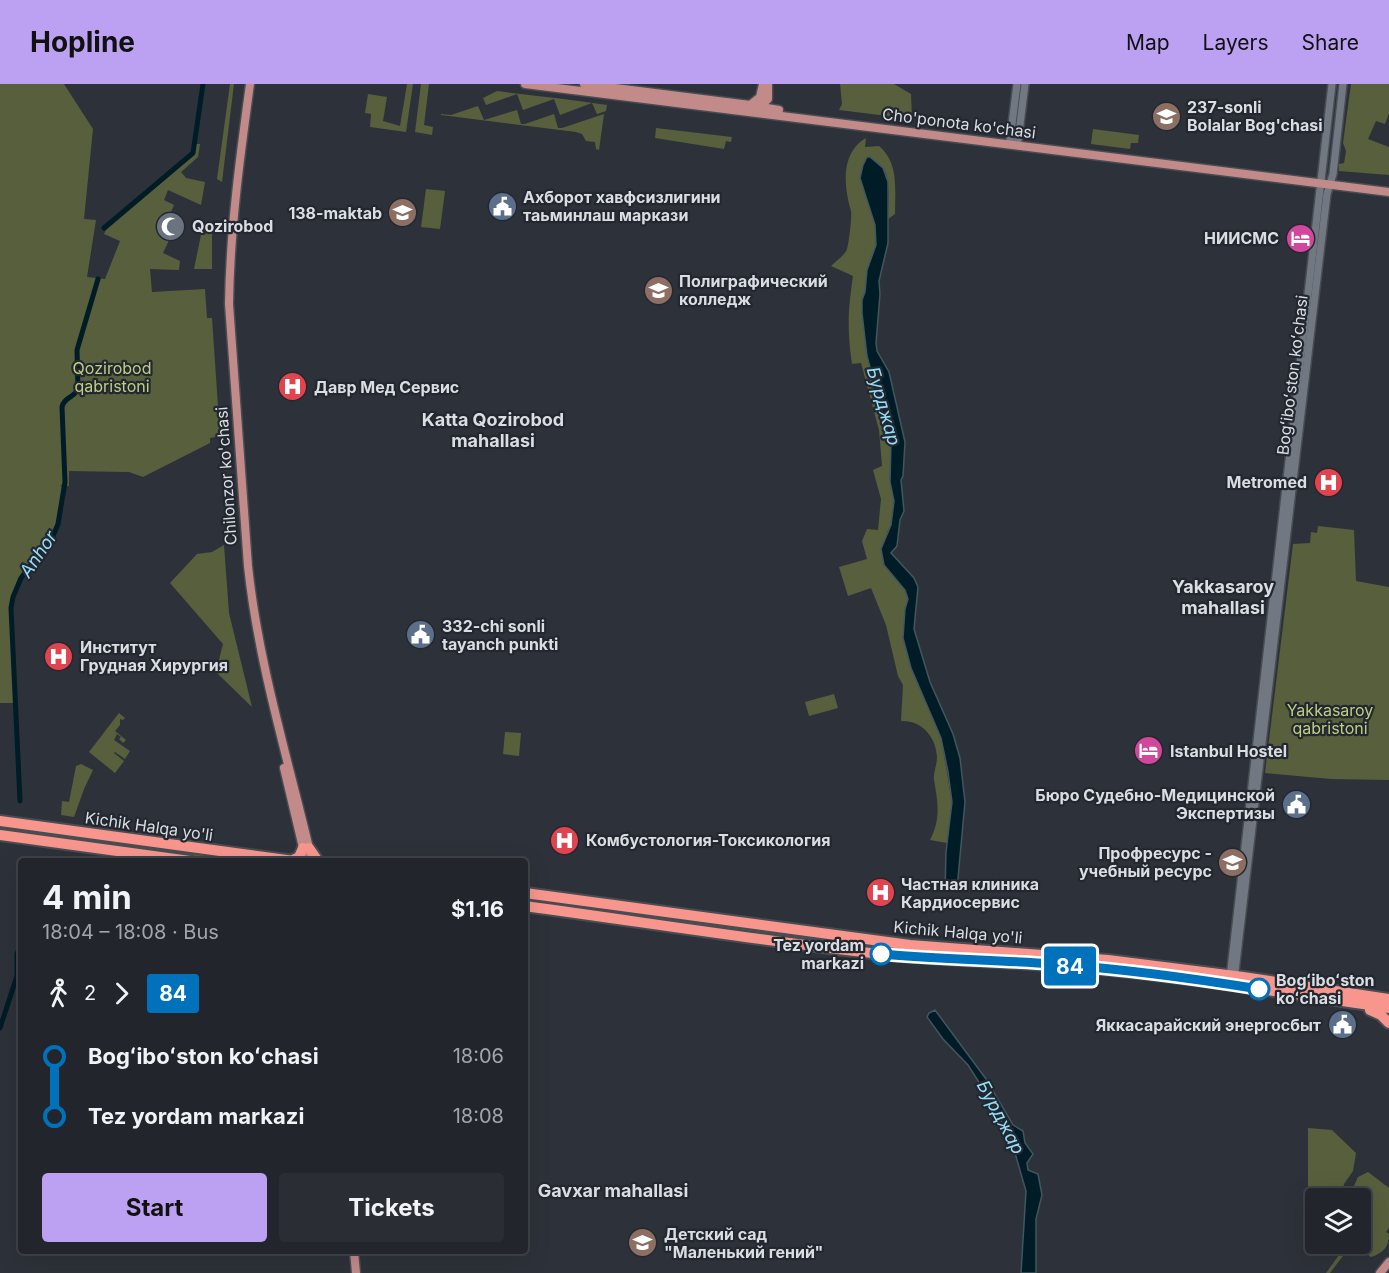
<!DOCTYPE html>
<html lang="en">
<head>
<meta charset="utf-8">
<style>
	body { margin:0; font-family:Inter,sans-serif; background:#2a2e34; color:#f1f3f6; height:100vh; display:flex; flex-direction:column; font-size:22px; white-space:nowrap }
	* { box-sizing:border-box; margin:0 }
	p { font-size:20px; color:#a2a5a9 }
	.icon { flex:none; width:33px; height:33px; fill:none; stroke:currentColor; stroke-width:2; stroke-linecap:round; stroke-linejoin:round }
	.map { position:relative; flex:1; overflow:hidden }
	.side { position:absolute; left:18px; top:774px; width:510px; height:396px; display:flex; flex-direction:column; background:#22262c; border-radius:6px; box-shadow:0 6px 24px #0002,0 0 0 2px #3f4348 }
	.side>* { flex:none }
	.badge { padding:0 12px; border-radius:4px; font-size:21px; line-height:39px }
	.buttons { position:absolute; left:1305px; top:1104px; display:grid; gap:12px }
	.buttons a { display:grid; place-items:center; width:66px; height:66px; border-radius:6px; background:#22262c; box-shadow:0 6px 24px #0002,0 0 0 2px #3f4348; font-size:30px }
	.map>.badge { position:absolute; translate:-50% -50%; box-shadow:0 0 0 3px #fff }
	.legs { display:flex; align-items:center; gap:9px; height:66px; padding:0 24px; font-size:20px }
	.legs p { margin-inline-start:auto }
	.headline { display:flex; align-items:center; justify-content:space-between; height:102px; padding:0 24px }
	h1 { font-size:33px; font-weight:700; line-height:45px }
	.primary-button { display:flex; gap:12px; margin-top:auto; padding:12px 24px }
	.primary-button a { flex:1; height:69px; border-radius:6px; background:#bca0f2; color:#111; font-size:24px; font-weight:700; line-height:69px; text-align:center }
	.primary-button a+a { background:#2a2e34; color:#f1f3f6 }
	ul { padding:0 24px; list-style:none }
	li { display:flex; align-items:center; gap:21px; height:60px; font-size:22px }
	li i { display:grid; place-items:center; width:9px; height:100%; margin:0 8px; background:currentColor }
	li i::after { content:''; width:15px; height:15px; margin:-8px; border:4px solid; border-radius:50%; background:#22262c }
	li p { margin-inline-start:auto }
	li:first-child i { background:linear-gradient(#0000 50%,currentColor 0) }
	li:last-child i { background:linear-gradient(currentColor 50%,#0000 0) }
	header { display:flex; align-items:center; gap:36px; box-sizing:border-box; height:84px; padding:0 30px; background:#bca0f2; color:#111 }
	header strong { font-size:28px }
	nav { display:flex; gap:33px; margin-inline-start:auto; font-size:21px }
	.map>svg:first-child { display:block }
	.green { fill:#585f3d }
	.water { fill:#001c27; stroke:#41565f; stroke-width:1.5 }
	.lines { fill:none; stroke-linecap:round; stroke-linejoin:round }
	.canal { stroke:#001c27; stroke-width:5 }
	.minor-casing { stroke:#484d53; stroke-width:10 }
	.major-casing { stroke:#484d53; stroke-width:11 }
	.highway-casing { stroke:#484d53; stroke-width:14 }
	.minor { stroke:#727881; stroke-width:7 }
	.major { stroke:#c28a89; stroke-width:8 }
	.highway { stroke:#f8968e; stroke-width:10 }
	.line-1-casing { stroke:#fff; stroke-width:14 }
	.line-1 { stroke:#0072bc; stroke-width:9 }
	.stop-1-dot { fill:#fff; stroke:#0072bc; stroke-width:3 }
	.labels { text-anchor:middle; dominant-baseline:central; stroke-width:4.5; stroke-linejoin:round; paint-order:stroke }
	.poi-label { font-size:16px; font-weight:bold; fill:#dadee3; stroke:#232830; text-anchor:start }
	.street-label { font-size:16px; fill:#dadee3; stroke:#232830 }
	.park-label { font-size:16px; fill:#c0ce80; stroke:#232830 }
	.stop-label { font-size:16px; font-weight:bold; fill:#dadee3; stroke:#232830; text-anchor:end }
	.water-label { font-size:18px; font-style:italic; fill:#95defa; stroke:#232830 }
	.neighbourhood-label { font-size:18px; font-weight:bold; fill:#dadee3; stroke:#232830 }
</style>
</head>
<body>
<header>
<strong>Hopline</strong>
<nav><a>Map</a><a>Layers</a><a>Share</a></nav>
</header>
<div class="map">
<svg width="1389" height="1189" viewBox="0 0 1389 1189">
	<rect width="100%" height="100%" fill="#2d323a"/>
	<g class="green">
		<path d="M 0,0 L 64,0 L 93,45 L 84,135 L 96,136 L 87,193 L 105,195 L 120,157 L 104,150 L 106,146 L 195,70 L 196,60 L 200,60 L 198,73 L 181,88 L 186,94 L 205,98 L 201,121 L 168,106 L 164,116 L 174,121 L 162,150 L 170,154 L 163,169 L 180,177 L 179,186 L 150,185 L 152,208 L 205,205 L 207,234 L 212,234 L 220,352 L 210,354 L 210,359 L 143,393 L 129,388 L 69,387 L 69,402 L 60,401 L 64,404 L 56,446 L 21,494 L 13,513 L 11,541 L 14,619 L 0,619 Z"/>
		<path d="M 230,0 L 234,0 L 222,98 L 217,95 Z"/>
		<path d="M 407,0 L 413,0 L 406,48 L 370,43 L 371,30 L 365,29 L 368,10 L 387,13 L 383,37 L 400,42 Z"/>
		<path d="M 421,0 L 429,0 L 424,41 L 433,43 L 432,51 L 415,48 Z"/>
		<path d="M 840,0 L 894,0 L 911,10 L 912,35 L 839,26 L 842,20 Z"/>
		<path d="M 1351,0 L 1389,0 L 1389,29 L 1385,40 L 1376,37 L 1368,55 L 1389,63 L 1389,91 L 1339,87 L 1339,80 L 1344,79 L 1346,67 L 1343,59 Z"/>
		<path d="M 497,7 C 534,12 570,15 607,21 L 606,27 L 597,30 L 592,19 L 560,31 L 554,15 L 523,26 L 517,10 L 486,21 L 483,14 Z"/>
		<path d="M 478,22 L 484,36 L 517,26 L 521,40 L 525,40 L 554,30 L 558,44 L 562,44 L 604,30 L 599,66 L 596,65 L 595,58 L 586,57 L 582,50 L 576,48 L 441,31 L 441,30 L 451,31 Z"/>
		<path d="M 656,44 L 732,53 L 731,58 L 726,57 L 724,65 L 655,54 Z"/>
		<path d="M 1093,45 L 1139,51 L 1138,59 L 1131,59 L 1130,65 L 1091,60 Z"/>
		<path d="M 866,54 L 865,63 L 879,62 C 899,79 895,105 895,130 L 888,135 L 889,108 L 886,89 L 870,73 L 866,77 L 860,94 L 875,141 L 876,161 L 867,186 L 865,208 L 862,216 L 862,229 L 867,272 L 891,359 L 890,398 L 894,417 L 891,441 L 887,448 L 884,481 L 905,506 L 908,515 L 905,525 L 903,554 L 911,584 L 941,654 L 952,718 L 947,759 L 930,756 C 941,735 938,719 934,696 C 933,689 937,681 937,673 C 936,652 921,636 901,637 L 903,601 L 898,592 L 886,541 L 871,504 L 848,512 L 839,483 L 867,475 L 862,457 L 867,445 L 878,446 L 881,415 L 873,386 L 882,382 L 879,346 L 861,279 L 852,280 C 847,245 848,226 853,192 L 831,182 C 836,177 845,171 847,165 C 849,159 852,132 851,127 C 844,103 840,69 866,54 Z"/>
		<path d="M 426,105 L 445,107 L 440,145 L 421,143 Z"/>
		<path d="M 203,141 L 212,145 L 212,185 L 194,185 Z"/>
		<path d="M 1318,442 L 1354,446 L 1356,497 L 1389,503 L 1389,696 L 1331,695 L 1265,689 L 1293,460 L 1310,459 L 1311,448 L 1317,449 Z"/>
		<path d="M 224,461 L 229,529 L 252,623 L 216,588 L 223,560 L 170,499 L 197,470 L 212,468 Z"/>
		<path d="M 834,610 L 838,624 L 809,632 L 805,618 Z"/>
		<path d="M 119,629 L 125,634 L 123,636 L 120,635 L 120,641 L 115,647 L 126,656 L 123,659 L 119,655 L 121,653 L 117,650 L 114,656 L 130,667 L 125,675 L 115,668 L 109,674 L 114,669 L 124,677 L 115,689 L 89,668 Z"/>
		<path d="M 505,648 L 521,649 L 519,672 L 503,670 Z"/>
		<path d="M 81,680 L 93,686 L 84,705 L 74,733 L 61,731 L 62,717 L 69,718 L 76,682 Z"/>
		<path d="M 0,743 L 250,777 L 228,777 L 0,746 Z"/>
		<path d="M 543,815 L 833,854 L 832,858 L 543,819 Z"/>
		<path d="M 1308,1044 L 1332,1046 L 1356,1069 L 1353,1087 L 1344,1100 L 1342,1114 L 1316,1114 L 1315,1159 L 1308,1159 Z"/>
		<path d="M 1368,1088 L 1389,1104 L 1389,1144 L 1386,1148 L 1389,1150 C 1389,1163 1383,1169 1371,1173 L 1352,1160 L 1330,1189 L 1326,1189 L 1347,1160 L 1360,1160 L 1360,1114 L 1350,1114 L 1349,1113 L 1358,1093 Z"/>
	</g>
	<g class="water">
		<path d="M 867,73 L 870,73 L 883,84 L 888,98 L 888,159 L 879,197 L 880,210 L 876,259 L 877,267 L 889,288 L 905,358 L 903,392 L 901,396 L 904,427 L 900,436 L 897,462 L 891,469 L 914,494 L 918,503 L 914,545 L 930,598 L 953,650 L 960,674 L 965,718 L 957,805 L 945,807 L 946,768 L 952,718 L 948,688 L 941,654 L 911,584 L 903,554 L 905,525 L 908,515 L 905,506 L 884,481 L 881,465 L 891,441 L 894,417 L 890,398 L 891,359 L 867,272 L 862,229 L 862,216 L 865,208 L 867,186 L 876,161 L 875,141 L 860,94 L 863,81 Z"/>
		<path d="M 935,926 L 986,995 L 1013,1041 L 1023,1047 L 1025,1059 L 1033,1070 L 1027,1079 L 1028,1086 L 1038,1090 L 1042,1111 L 1036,1135 L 1036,1189 L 1021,1189 L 1026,1107 L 1011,1055 L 989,1014 L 968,981 L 943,955 L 927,933 L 929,929 Z"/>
	</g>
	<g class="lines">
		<g class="canal">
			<path d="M 104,144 L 193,69 L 203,0"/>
			<path d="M 20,717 L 11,524 L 13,513 L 21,494 L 53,452 L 58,440 L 65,398 L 62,323 C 64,313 74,314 78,305 L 77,266 L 98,195"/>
			<path d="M 0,944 L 17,892 L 17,870 L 21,859 L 19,833 L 21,821"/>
		</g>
		<defs>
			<g id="minor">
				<path d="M 1014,61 L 1018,57 L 1025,0"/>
				<path d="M 1014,61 L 1010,56 L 1017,0"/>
				<path d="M 1230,894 L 1332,0"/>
				<path d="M 1234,896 L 1327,110 L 1333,90 L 1343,0"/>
			</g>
			<g id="major">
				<path d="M 250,0 C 240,73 230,146 229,220 L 248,482 C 258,577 287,672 309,764 L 311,777"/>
				<path d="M 525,0 L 1389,108"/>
				<path d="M 584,0 L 750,21 L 779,26"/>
				<path d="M 750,21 L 760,13 L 763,0"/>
				<path d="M 758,24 L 768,15 L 768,0"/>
				<path d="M 284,684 L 304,768"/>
				<path d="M 354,1167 L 356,1189"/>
				<path d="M 1380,1189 L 1389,1178"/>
			</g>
			<g id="highway">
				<path d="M 0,737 L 294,777"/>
				<path d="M 0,751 L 190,777"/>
				<path d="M 309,764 L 318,777"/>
				<path d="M 291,777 L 299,773 L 303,764"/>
				<path d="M 525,809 L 910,861 L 1108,876 L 1243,893 L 1389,915"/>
				<path d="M 525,822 C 643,838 761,857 880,870 C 960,878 1040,878 1120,887 C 1210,896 1299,911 1389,924"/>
				<path d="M 1370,926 L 1381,931 L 1389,939"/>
			</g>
		</defs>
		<use href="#minor" class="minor-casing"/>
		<use href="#major" class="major-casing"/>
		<use href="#highway" class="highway-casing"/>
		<use href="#minor" class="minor"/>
		<use href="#major" class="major"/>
		<use href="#highway" class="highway"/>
	</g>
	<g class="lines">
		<defs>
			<path id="line-1" d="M 881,870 C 939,875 997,876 1054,880 C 1123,885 1191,894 1259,905"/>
		</defs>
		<use href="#line-1" class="line-1-casing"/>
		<use href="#line-1" class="line-1"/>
	</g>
	<defs>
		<symbol id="school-disc" viewBox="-11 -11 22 22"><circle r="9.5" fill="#8d6e63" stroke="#232830"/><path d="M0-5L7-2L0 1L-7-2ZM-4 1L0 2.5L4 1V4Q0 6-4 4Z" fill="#fff"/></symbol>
		<symbol id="civic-disc" viewBox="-11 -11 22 22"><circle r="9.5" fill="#5c6f8a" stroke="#232830"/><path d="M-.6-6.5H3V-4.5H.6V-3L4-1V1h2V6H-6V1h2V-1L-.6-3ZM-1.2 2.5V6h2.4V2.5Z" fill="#fff"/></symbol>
		<symbol id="mosque-disc" viewBox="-11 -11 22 22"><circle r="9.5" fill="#6b7280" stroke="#232830"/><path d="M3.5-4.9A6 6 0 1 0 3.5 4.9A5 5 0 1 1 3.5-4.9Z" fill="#fff"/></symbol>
		<symbol id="hotel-disc" viewBox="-11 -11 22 22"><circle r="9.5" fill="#d1479c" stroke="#232830"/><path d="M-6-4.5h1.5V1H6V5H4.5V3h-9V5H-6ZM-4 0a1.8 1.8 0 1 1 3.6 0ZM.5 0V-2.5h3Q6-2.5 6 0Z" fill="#fff"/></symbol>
		<symbol id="university-disc" viewBox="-11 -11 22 22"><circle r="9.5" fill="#8d6e63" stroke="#232830"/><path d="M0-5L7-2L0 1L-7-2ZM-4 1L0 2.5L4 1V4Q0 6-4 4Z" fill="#fff"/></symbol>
		<symbol id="hospital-disc" viewBox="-11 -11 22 22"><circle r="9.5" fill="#e0444e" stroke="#232830"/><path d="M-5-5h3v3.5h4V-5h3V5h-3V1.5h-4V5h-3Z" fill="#fff"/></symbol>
	</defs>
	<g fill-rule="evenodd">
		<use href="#school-disc" x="1150" y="16" width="33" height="33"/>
		<use href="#civic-disc" x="486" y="106" width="33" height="33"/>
		<use href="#school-disc" x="386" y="112" width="33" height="33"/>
		<use href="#mosque-disc" x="154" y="126" width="33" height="33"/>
		<use href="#hotel-disc" x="1284" y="138" width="33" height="33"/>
		<use href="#university-disc" x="642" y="190" width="33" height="33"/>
		<use href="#hospital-disc" x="276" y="286" width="33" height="33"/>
		<use href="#hospital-disc" x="1312" y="382" width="33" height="33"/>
		<use href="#civic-disc" x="404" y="534" width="33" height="33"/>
		<use href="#hospital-disc" x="42" y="556" width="33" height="33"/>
		<use href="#hotel-disc" x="1132" y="650" width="33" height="33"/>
		<use href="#civic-disc" x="1280" y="704" width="33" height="33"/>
		<use href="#hospital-disc" x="548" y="740" width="33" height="33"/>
		<use href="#school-disc" x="1216" y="762" width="33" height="33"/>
		<use href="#hospital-disc" x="864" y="792" width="33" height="33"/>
		<use href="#civic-disc" x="1326" y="924" width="33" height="33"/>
		<use href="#school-disc" x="626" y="1142" width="33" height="33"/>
	</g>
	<g class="stop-1-dot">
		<circle cx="881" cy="870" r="10"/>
		<circle cx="1259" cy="905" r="10"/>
	</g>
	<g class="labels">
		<g class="poi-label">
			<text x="1187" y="23">237-sonli<tspan x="1187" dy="18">Bolalar Bog'chasi</tspan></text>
			<text x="523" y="113">Ахборот хавфсизлигини<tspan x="523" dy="18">таьминлаш маркази</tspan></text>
			<text x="382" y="129" text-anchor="end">138-maktab</text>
			<text x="192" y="142">Qozirobod</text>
			<text x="1279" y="154" text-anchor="end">НИИСМС</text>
			<text x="679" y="197">Полиграфический<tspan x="679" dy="18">колледж</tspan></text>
			<text x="314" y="303">Давр Мед Сервис</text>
			<text x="1307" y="398" text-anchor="end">Metromed</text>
			<text x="442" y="542">332-chi sonli<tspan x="442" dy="18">tayanch punkti</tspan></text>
			<text x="80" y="563">Институт<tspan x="80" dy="18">Грудная Хирургия</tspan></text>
			<text x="1170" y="667">Istanbul Hostel</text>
			<text x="1275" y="711" text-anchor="end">Бюро Судебно-Медицинской<tspan x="1275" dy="18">Экспертизы</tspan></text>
			<text x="586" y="756">Комбустология-Токсикология</text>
			<text x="1212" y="769" text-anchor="end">Профресурс -<tspan x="1212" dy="18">учебный ресурс</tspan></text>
			<text x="901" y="800">Частная клиника<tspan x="901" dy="18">Кардиосервис</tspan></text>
			<text x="1321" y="941" text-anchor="end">Яккасарайский энергосбыт</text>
			<text x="664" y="1150">Детский сад<tspan x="664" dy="18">"Маленький гений"</tspan></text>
		</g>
		<g class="street-label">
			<text transform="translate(959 39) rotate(7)">Cho'ponota ko'chasi</text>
			<text transform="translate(1292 291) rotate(-83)">Bogʻiboʻston koʻchasi</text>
			<text transform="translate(226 392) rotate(-94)">Chilonzor ko'chasi</text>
			<text transform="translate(149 742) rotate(8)">Kichik Halqa yo'li</text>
			<text transform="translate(958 848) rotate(5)">Kichik Halqa yo'li</text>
		</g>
		<g class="park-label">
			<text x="112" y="284">Qozirobod<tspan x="112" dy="18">qabristoni</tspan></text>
			<text x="1330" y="626">Yakkasaroy<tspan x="1330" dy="18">qabristoni</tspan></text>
		</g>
		<g class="stop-label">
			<text x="864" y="861">Tez yordam<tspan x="864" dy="18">markazi</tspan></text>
			<text x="1276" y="896" text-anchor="start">Bogʻiboʻston<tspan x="1276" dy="18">koʻchasi</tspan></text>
		</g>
		<g class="water-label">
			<text transform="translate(884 322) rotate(74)">Бурджар</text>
			<text transform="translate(38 470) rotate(-56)">Anhor</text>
			<text transform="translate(1001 1033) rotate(62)">Бурджар</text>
		</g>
		<g class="neighbourhood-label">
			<text x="493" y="335">Katta Qozirobod<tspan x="493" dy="21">mahallasi</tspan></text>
			<text x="1223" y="502">Yakkasaroy<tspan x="1223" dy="21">mahallasi</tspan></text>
			<text x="613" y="1106">Gavxar mahallasi</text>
		</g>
	</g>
</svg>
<div class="buttons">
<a><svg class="icon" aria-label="layers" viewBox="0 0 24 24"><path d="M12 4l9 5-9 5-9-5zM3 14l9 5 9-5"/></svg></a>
</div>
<b class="badge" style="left:1070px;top:882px;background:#0072bc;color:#fff">84</b>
<section class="side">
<div class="headline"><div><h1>4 min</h1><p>18:04 – 18:08 · Bus</p></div><b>$1.16</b></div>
<div class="legs"><svg class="icon" aria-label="walk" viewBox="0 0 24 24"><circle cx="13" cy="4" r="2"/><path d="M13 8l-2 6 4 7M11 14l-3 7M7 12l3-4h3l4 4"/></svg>2<svg class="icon" aria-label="forward" viewBox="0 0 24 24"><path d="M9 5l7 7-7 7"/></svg><b class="badge" style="background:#0072bc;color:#fff">84</b></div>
<ul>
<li><i style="color:#0072bc"></i><b>Bogʻiboʻston koʻchasi</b><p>18:06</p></li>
<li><i style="color:#0072bc"></i><b>Tez yordam markazi</b><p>18:08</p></li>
</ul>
<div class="primary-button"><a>Start</a><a>Tickets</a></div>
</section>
</div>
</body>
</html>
